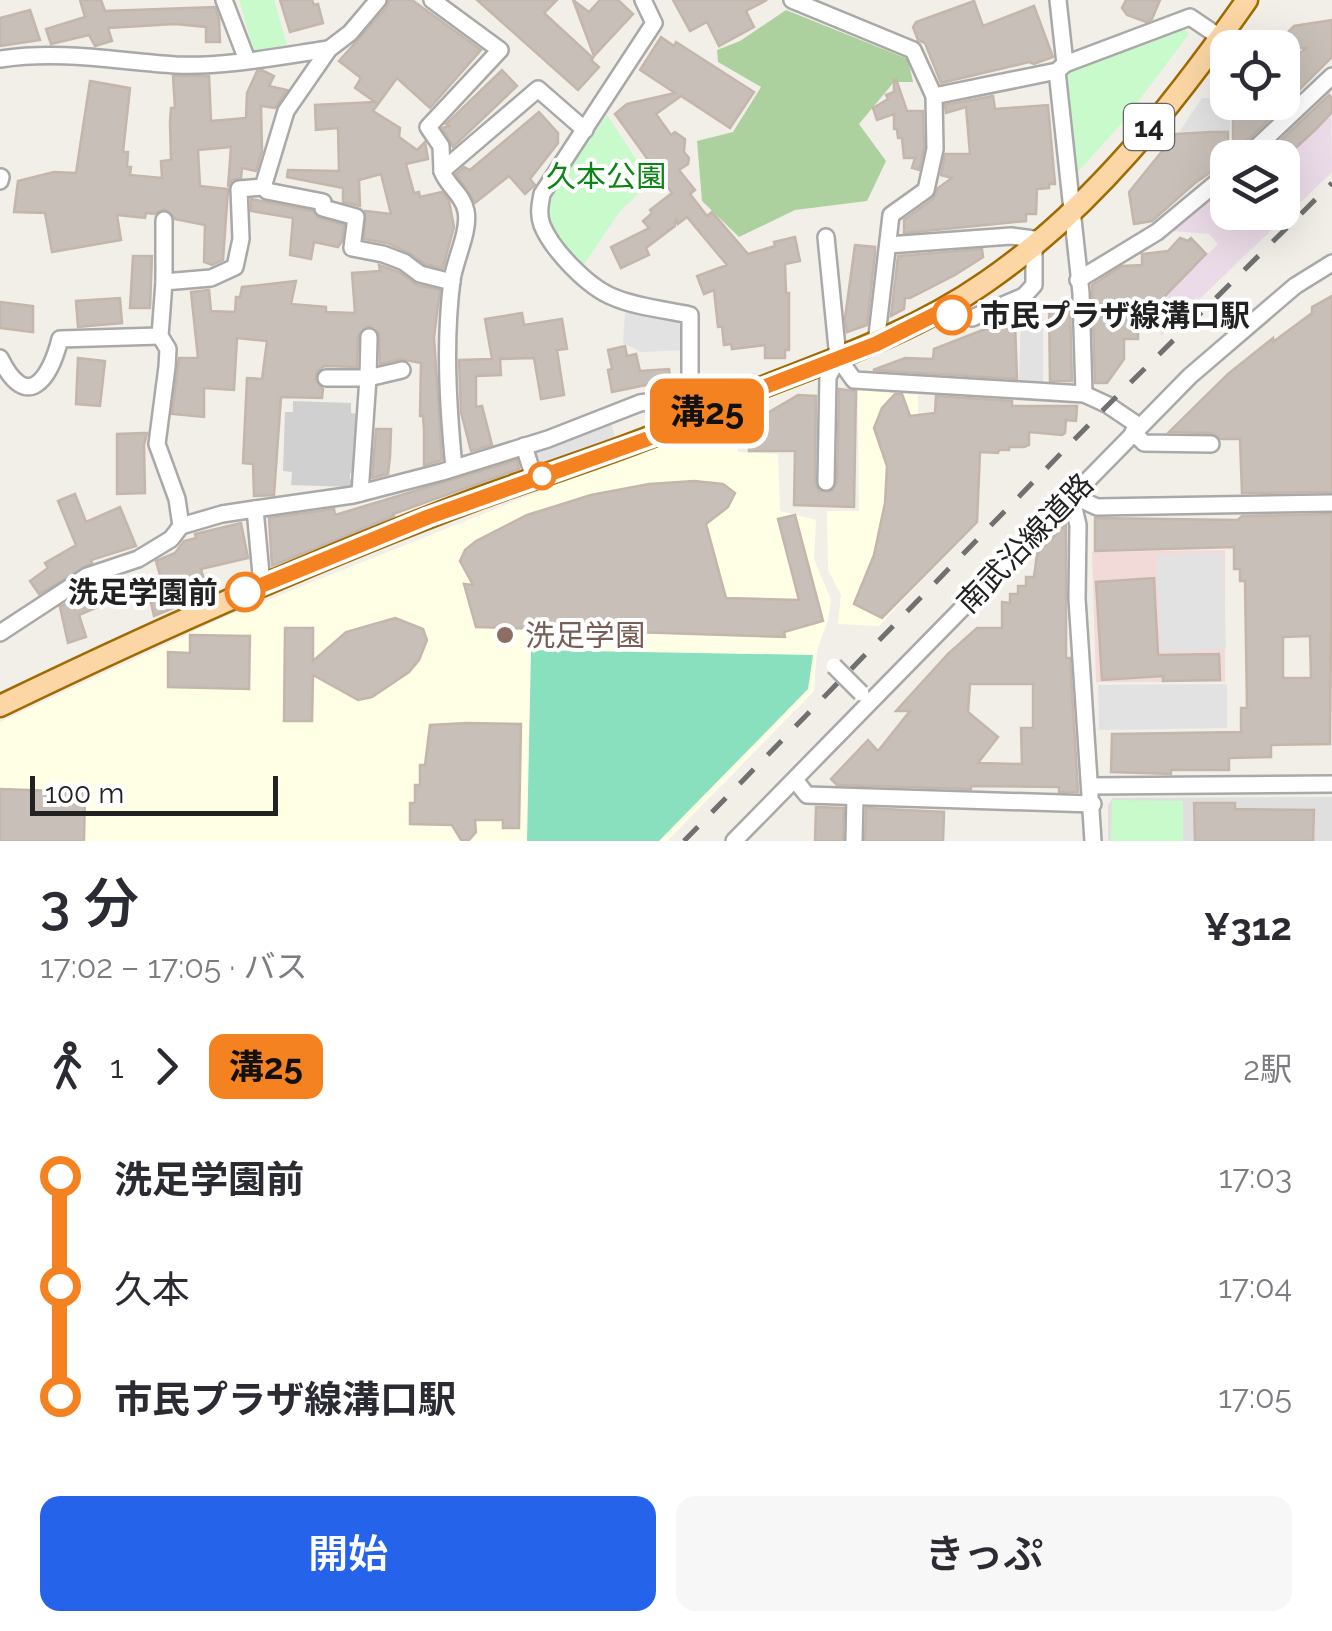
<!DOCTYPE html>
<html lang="ja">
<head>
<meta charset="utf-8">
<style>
	body { margin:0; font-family:Raleway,"Noto Sans JP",sans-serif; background:#f7f7f7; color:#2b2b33; height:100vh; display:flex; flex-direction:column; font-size:38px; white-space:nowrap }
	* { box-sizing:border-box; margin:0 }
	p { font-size:32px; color:#7c7c81 }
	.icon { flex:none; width:55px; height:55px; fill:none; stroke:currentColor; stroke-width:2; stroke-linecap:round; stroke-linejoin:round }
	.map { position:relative; height:841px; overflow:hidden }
	.details { display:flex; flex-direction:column; background:#fff; flex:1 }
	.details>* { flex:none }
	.badge { padding:0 20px; border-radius:15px; font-size:35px; line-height:65px }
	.buttons { position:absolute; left:1210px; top:30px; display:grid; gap:20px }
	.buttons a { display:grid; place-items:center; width:90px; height:90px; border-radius:20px; background:#fff; box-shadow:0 10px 40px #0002; font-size:50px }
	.scale { position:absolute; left:30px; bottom:25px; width:248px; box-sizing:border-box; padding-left:10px; border:5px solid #222; border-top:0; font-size:28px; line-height:35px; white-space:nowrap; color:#222; -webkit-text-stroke:8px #fff; paint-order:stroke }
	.map>.badge { position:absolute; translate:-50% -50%; box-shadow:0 0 0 5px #fff }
	.legs { display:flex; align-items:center; gap:15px; height:110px; padding:0 40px; font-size:32px }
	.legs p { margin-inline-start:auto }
	.headline { display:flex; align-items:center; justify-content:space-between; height:170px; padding:0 40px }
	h1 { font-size:55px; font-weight:600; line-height:75px }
	.cta { display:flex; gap:20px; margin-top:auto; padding:20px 40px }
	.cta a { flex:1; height:115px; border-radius:20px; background:#2563eb; color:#fff; font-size:40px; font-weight:600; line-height:115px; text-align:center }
	.cta a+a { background:#f7f7f7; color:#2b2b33 }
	ul { padding:0 40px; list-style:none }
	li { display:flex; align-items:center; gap:35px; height:110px; font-size:38px }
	li i { display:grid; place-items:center; width:15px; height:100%; margin:0 12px; background:currentColor }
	li i::after { content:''; width:25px; height:25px; margin:-12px; border:8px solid; border-radius:50%; background:#fff }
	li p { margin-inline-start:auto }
	li:first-child i { background:linear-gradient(#0000 50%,currentColor 0) }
	li:last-child i { background:linear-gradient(currentColor 50%,#0000 0) }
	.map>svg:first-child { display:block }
	.residential { fill:#e0dfdf }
	.commercial { fill:#f2dad9 }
	.industrial { fill:#ebdbe8 }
	.education { fill:#ffffe5 }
	.religious { fill:#d0d0d0 }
	.forest { fill:#add19e }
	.park { fill:#c8facc }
	.pitch { fill:#88e0be }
	.parking { fill:#e2e2e2 }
	.building { fill:#c7bfb8; stroke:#c4b6ab; stroke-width:2.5; fill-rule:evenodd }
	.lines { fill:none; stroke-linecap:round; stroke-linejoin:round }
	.minor-casing { stroke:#a9a9a9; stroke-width:20 }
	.major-casing { stroke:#a06b00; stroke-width:25 }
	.minor { stroke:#fff; stroke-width:15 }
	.major { stroke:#fcd6a4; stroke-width:20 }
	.rail { stroke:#707070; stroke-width:5; stroke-dasharray:20 20; stroke-linecap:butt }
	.minor-bridge-casing { stroke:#a9a9a9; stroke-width:20; stroke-linecap:butt }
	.minor-bridge { stroke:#fff; stroke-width:15 }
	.line-1-casing { stroke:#fff; stroke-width:22 }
	.line-1 { stroke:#f58220; stroke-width:15 }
	.stop-1-dot { fill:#fff; stroke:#f58220; stroke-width:5 }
	.education-dot { fill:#8d6e63; stroke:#fff; stroke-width:4 }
	.labels { text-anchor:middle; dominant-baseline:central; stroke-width:8; stroke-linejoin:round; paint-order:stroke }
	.shield { fill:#fff; stroke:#646464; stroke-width:2.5 }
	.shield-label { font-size:28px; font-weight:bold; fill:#222 }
	.park-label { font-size:30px; fill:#0c8416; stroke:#fff }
	.stop-label { font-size:30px; font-weight:bold; fill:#222; stroke:#fff; text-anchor:start }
	.street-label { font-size:30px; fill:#222; stroke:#fff }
	.education-label { font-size:30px; fill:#785e54; stroke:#fff; text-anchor:start }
</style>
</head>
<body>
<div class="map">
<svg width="1332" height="841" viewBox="0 0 1332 841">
	<rect width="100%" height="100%" fill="#f2efe9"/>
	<path class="residential" d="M 1332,797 L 1332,841 L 1108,841 L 1108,805 L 1113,798 Z"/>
	<path class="commercial" d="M 1225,550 L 1225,682 L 1096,682 L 1092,552 Z"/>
	<path class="industrial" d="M 1331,89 L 1332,172 L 1161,336 L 1157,303 L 1218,244 L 1209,234 L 1172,231 L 1227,187 L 1228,212 L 1282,212 L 1282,158 L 1259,157 Z"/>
	<g class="education">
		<path d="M 858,390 L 918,395 L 920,548 L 952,547 L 879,626 L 838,624 L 841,595 L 828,570 L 827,511 L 859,511 Z"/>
		<path d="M 735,422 L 738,452 L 778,454 L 780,511 L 816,520 L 814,559 L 831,600 L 828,620 L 817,650 L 814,691 L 667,841 L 0,841 L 0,722 L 227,616 L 606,465 Z"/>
	</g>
	<path class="religious" d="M 293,401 L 351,403 L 351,413 L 357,414 L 355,473 L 350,473 L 350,479 L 356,480 L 355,487 L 291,485 L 292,472 L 283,471 L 285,412 L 293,412 Z"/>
	<path class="forest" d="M 786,10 L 908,59 L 913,82 L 894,82 L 859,124 L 886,161 L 867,201 L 795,210 L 739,237 L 702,201 L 697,141 L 733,132 L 761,87 L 718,62 L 717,50 L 740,41 Z"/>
	<g class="park">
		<path d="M 239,0 L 274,0 L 287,44 L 261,52 L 253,49 Z"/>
		<path d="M 1180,24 L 1189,34 L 1121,124 L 1076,174 L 1067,71 Z"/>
		<path d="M 607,115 L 651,182 L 620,211 L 581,269 L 544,220 L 545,204 Z"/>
		<path d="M 1112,800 L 1183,801 L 1183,841 L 1111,841 Z"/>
	</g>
	<path class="pitch" d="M 531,650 L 813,655 L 808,689 L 659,841 L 527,841 Z"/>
	<g class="parking">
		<path d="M 1202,98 L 1227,99 L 1230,103 L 1230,131 L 1179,132 Z"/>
		<path d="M 1043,307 L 1043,384 L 1019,383 L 1021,314 Z"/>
		<path d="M 625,313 L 676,319 L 686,331 L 685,350 L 641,352 L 623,343 Z"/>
		<path d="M 610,420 L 616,440 L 539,468 L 533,448 Z"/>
		<path d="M 1223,553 L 1226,649 L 1160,652 L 1157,555 Z"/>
		<path d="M 1227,684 L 1227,728 L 1099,730 L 1098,685 Z"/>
	</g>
	<g class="building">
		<path d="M 80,0 L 101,0 L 105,11 L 215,7 L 219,19 L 220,42 L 206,42 L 206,27 L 175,24 L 108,28 L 112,41 L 95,46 L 89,35 L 51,44 L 46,29 L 85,17 Z"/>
		<path d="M 280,0 L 312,0 L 314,5 L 318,4 L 323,23 L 290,32 Z"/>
		<path d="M 389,0 L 412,0 L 481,50 L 430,108 L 397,78 L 373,111 L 400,128 L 399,137 L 417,150 L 425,142 L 428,159 L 406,164 L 414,193 L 419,192 L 420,197 L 442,192 L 449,201 L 454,227 L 443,268 L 425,264 L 408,252 L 387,243 L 364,239 L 365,211 L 391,214 L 381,174 L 359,180 L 360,206 L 343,202 L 343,188 L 287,177 L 288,170 L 339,171 L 338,128 L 316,130 L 315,105 L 375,102 L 355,88 L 361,78 L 339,61 L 387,7 Z"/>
		<path d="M 477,0 L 557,0 L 544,13 L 593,58 L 591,60 L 599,67 L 578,90 Z"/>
		<path d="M 573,0 L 589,12 L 600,0 L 618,0 L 633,14 L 594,56 Z"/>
		<path d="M 673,0 L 767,0 L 746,11 L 754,27 L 719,46 L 707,22 L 690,31 Z"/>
		<path d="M 1126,0 L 1160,0 L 1152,19 L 1146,22 L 1127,15 L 1122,8 Z"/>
		<path d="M 974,1 L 983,26 L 1034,6 L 1053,57 L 1034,64 L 1029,62 L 941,83 L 925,43 L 918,40 L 913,27 L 916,22 Z"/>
		<path d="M 30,10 L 40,40 L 0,46 L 0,18 Z"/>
		<path d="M 1332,20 L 1332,57 L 1276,113 L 1266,102 L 1282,102 L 1282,68 L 1306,48 L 1273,48 L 1294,26 Z"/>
		<path d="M 661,37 L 674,46 L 676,42 L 754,92 L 730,128 L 681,96 L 656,114 L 671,135 L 675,132 L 685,139 L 684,152 L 689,158 L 688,164 L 679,170 L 695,190 L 690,194 L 707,216 L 712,212 L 748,254 L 775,246 L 774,242 L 795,237 L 800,261 L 785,264 L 786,293 L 789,293 L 789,350 L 785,350 L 785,358 L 765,358 L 765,345 L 732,349 L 731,344 L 724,345 L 722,326 L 718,327 L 714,290 L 704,294 L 697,276 L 727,265 L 687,217 L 678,224 L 676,218 L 675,226 L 646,248 L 649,255 L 621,268 L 611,247 L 649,228 L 643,221 L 652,213 L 650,210 L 672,193 L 615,114 L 627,104 L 675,93 L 640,70 Z"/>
		<path d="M 262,70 L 274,76 L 269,86 L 287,90 L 275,108 L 261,106 L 262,151 L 256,171 L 242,168 L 241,178 L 232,180 L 228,187 L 231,147 L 198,150 L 200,186 L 228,189 L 223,260 L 212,265 L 204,262 L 205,225 L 175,219 L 165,209 L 154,214 L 146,213 L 145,218 L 117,215 L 121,240 L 52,252 L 45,213 L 14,212 L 18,181 L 54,172 L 76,173 L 90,81 L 130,88 L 123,152 L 128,152 L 127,167 L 131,167 L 130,175 L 162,178 L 161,161 L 171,160 L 170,122 L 171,108 L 175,108 L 173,76 L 209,76 L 211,121 L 246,118 L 247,93 L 257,71 Z"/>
		<path d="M 502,70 L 517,86 L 453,147 L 442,128 L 449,126 L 446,124 Z"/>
		<path d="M 896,79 L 907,111 L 923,111 L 924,148 L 919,170 L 912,168 L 915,158 L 904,158 L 902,138 L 898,138 L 897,129 L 894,129 L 894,114 L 877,120 L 873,108 L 888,99 L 886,95 L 894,92 L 894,80 Z"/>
		<path d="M 1329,95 L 1332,98 L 1332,112 L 1317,128 L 1285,158 L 1262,158 Z"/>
		<path d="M 993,96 L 995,109 L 1048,105 L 1055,184 L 1049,184 L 1049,188 L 1037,189 L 1036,214 L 1026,214 L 1026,221 L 904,233 L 904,220 L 933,199 L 938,188 L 952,178 L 941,175 L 945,154 L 970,154 L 966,107 L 946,113 L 945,105 Z"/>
		<path d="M 539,112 L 558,133 L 558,143 L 530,179 L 535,185 L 525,194 L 509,176 L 475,203 L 456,174 L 464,167 L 470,170 Z"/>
		<path d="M 1233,113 L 1276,113 L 1250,138 L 1233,148 Z"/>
		<path d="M 1211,132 L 1228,132 L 1228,155 L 1218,155 L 1218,167 L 1195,183 L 1152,221 L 1134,224 L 1129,192 L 1176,134 Z"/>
		<path d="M 251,199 L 313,211 L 319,218 L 344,225 L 342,241 L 338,247 L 314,242 L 311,259 L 290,255 L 293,218 L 251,211 Z"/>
		<path d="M 1180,238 L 1188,241 L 1191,238 L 1206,254 L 1154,307 L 1154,315 L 1138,315 L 1138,339 L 1124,339 L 1124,359 L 1107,383 L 1095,383 L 1092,285 L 1122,266 L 1142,265 L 1142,254 L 1168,251 Z"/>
		<path d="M 855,245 L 875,247 L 875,254 L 867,325 L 847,332 L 845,318 Z"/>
		<path d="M 982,249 L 983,257 L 955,275 L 910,298 L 905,298 L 904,309 L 891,316 L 898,256 Z"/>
		<path d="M 133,256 L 152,256 L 150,308 L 130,308 Z"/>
		<path d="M 379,265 L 399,272 L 417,285 L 440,290 L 434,337 L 442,460 L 424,465 L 424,430 L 423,416 L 420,416 L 421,363 L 400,359 L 380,364 L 379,333 L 368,326 L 358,336 L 357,367 L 324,366 L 317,372 L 315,379 L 323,389 L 322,398 L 281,397 L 274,495 L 254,496 L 253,464 L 243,463 L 247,378 L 262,379 L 267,341 L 237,338 L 234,390 L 204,388 L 204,417 L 172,414 L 179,358 L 198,358 L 191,292 L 209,290 L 211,311 L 235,312 L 236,297 L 240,297 L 242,287 L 296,281 L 291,304 L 326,307 L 326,312 L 355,313 L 352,273 L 380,271 Z"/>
		<path d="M 1332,296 L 1332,492 L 1242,493 L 1240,439 L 1221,439 L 1211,433 L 1169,432 L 1228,374 L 1273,338 L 1273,342 L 1312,313 L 1312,307 Z"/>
		<path d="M 120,298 L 122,323 L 78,327 L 76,301 Z"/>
		<path d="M 0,302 L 33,306 L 33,332 L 0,328 Z"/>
		<path d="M 1049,304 L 1070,304 L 1072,381 L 1050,381 Z"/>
		<path d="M 522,313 L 524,325 L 562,319 L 567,349 L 557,350 L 564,395 L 541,399 L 534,358 L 500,359 L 501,375 L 476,376 L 476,407 L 482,406 L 492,445 L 471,451 L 461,412 L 459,360 L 492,359 L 485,319 Z"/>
		<path d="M 998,324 L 1015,324 L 1017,379 L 873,370 L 905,358 L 933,359 L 934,349 Z"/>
		<path d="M 625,346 L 627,356 L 636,354 L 640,371 L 669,369 L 671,387 L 651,390 L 651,384 L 612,392 L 608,370 L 612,369 L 608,350 Z"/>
		<path d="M 78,358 L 105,361 L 100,406 L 76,404 Z"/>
		<path d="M 839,389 L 856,391 L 854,507 L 794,505 L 795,451 L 749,451 L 749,447 L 741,442 L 741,420 L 745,414 L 764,415 L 798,395 L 816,396 L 815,483 L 819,491 L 831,492 L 837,482 Z"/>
		<path d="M 895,394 L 902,394 L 910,416 L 935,413 L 936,396 L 1012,401 L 1012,406 L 1077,406 L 1076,421 L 1066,420 L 1065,433 L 1062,435 L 1029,432 L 1029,445 L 1024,447 L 1009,447 L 1009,450 L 999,450 L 998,453 L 980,452 L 977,522 L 882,618 L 854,604 L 874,555 L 885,503 L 887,466 L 874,428 L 882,408 Z"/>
		<path d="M 376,429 L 391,429 L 390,457 L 388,474 L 372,478 Z"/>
		<path d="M 143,433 L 147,433 L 144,445 L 145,493 L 117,494 L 117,434 Z"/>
		<path d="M 517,460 L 519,469 L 393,514 L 394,516 L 272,566 L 269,518 L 334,509 L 335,515 Z"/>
		<path d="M 694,481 L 723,484 L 735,493 L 728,507 L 706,524 L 726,598 L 799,600 L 778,519 L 795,515 L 823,621 L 784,632 L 785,637 L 476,627 L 464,584 L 473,585 L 460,561 L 465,550 L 476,541 L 527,515 L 591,495 L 649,484 Z"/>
		<path d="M 75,494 L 86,522 L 120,507 L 136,546 L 91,560 L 92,563 L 39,594 L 30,581 L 48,568 L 45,563 L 76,545 L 58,501 Z"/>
		<path d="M 1332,514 L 1330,744 L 1271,745 L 1271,757 L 1229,758 L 1229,770 L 1171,770 L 1171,774 L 1111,772 L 1112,734 L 1241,732 L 1241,708 L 1247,708 L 1245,581 L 1240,581 L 1240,569 L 1234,569 L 1234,547 L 1095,551 L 1095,518 L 1238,520 L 1242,516 ZM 1310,636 L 1311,678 L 1283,678 L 1283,637 Z"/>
		<path d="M 241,523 L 248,558 L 201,569 L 208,593 L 177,603 L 178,606 L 154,616 L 147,585 L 162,582 L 156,561 L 175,553 L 184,541 L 196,538 L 195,534 Z"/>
		<path d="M 1066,524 L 1066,658 L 1070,658 L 1078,792 L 1059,792 L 1059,787 L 971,786 L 971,789 L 837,785 L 831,779 L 868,740 L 878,751 L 910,711 L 896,711 L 948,654 L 977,628 L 1002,628 L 1002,602 L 1010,603 L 1010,594 L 1018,594 L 1018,586 L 1026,586 L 1026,577 L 1034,577 L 1037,554 ZM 970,684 L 1033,684 L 1033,728 L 1021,728 L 1022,764 L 978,763 L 998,737 L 968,712 Z"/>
		<path d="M 1154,578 L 1158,655 L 1219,654 L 1220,680 L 1163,681 L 1163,676 L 1102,680 L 1096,582 Z"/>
		<path d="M 100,584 L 107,603 L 79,615 L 86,637 L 68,643 L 60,607 Z"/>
		<path d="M 395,618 L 423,629 L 427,640 L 419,660 L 409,672 L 372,697 L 358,700 L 313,675 L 312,721 L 284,721 L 285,628 L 313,628 L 313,661 L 346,632 Z"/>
		<path d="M 190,635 L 250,636 L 249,689 L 168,687 L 168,652 L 190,653 Z"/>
		<path d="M 467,723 L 521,724 L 519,828 L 503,828 L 503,820 L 475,820 L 476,832 L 469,840 L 461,840 L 452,825 L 410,824 L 410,803 L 415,803 L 415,785 L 420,785 L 420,765 L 425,765 L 430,725 Z"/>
		<path d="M 0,789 L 85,792 L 84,841 L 0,841 Z"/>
		<path d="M 1194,803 L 1235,803 L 1235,809 L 1314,810 L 1313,841 L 1195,841 Z"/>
		<path d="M 816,807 L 844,808 L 843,841 L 815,841 Z"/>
		<path d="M 866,808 L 944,812 L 943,841 L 865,841 Z"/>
	</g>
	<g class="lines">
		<defs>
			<g id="minor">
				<path d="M 224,0 L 247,60"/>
				<path d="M 432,0 L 500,50 L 428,127 L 441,146 L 442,171 L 538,89 L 585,130"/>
				<path d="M 643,0 L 654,23 L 542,194 C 540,205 538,214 542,225 C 552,250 588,287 613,297 C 636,307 666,310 690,315 L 690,419"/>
				<path d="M 792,0 L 913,50 L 934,96 L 935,149 L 926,190 L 891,215 L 876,344"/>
				<path d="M 1058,0 L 1065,64 L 1057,71 L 1081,293 L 1084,394"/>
				<path d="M 0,59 C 62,50 115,61 176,65 C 227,67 280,56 329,49"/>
				<path d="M 1065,64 L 1190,17 L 1221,38"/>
				<path d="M 934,96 L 1057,71"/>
				<path d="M 1245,158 L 1332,76"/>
				<path d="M 442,171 C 447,186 463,194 466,211 C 470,231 455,259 452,280 C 444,343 448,405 454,468"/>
				<path d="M 0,181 L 1,177"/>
				<path d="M 263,187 L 267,191 L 323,202 L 323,208 L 356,217 L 352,248 L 383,254 L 404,262 L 420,274 L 452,282"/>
				<path d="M 826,237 L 838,358 L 854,380 L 1084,394 L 1108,405 L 1139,426"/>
				<path d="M 888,245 L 1011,236 L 1041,240"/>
				<path d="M 1078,280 L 1157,232 L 1228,173"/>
				<path d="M 164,282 L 164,220"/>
				<path d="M 940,312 L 972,318 L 1024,296 L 1034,285 L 1034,246"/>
				<path d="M 369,337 L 368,378 L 402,370"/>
				<path d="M 0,358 C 27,413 50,379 60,339 L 160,336"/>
				<path d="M 326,378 L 368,378 L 360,493"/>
				<path d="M 1133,432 L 1144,443 L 1211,444"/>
				<path d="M 524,446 L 534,478"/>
				<path d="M 826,482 L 828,377 L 838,358"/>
				<path d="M 1071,495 L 1078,525 L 1077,599 L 1093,841"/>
				<path d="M 1071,495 L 1097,507 L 1332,503"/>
				<path d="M 255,509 L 353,495 L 442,472 L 548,439 L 640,403 L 690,396"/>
				<path d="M 181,526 L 177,499 L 157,444 L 167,367 L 168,349 L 160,336 L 164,282 L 211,278 L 235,267 L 241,239 L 239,189 L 263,187 L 286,111 L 329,49 L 350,33 L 378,0"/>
				<path d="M 0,633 L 87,576 L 138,559 L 171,539 L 181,526 L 222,514 L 255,509 L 262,585"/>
				<path d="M 795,780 L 807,795 L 1093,804"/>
				<path d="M 1091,786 L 1332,784"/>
				<path d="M 734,841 L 1190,376 L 1295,286 L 1332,263"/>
				<path d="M 854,841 L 855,797"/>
			</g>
			<path id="major" d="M 0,706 C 157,630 316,559 479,498 C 536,477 594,459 650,437 C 681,425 710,409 740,396 C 825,362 910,335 986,282 C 1092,209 1174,104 1247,0"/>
		</defs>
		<use href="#minor" class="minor-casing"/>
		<use href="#major" class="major-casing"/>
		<use href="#minor" class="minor"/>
		<use href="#major" class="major"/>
		<path class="rail" d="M 684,841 L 1108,405 L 1332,183"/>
		<defs>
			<path id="minor-bridge" d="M 834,666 L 861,693"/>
		</defs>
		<use href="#minor-bridge" class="minor-bridge-casing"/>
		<use href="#minor-bridge" class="minor-bridge"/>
	</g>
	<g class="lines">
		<defs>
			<path id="line-1" d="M 245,592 L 428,517 L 650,438 L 738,397 L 876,344 L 940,312 L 952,315"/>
		</defs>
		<use href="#line-1" class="line-1-casing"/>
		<use href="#line-1" class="line-1"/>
	</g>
	<g class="stop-1-dot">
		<circle cx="952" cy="315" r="18"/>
		<circle cx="542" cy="476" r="12"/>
		<circle cx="245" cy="592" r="18"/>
	</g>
	<circle class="education-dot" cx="505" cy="635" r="10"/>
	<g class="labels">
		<rect class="shield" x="1124" y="104" width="50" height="46" rx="8"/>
		<g class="shield-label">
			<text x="1149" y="127">14</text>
		</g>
		<g class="park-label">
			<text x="606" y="176">久本公園</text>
		</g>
		<g class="stop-label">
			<text x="980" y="315">市民プラザ線溝口駅</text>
			<text x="218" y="592" text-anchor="end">洗足学園前</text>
		</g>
		<g class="street-label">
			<text transform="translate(1025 543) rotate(-46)">南武沿線道路</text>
		</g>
		<g class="education-label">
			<text x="525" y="635">洗足学園</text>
		</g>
	</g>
</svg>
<div class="buttons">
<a><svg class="icon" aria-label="locate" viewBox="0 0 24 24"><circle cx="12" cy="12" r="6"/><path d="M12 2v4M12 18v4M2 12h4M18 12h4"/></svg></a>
<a><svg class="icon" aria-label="layers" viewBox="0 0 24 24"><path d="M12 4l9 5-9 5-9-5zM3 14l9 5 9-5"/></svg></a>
</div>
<div class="scale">100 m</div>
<b class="badge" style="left:707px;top:411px;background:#f58220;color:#111">溝25</b>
</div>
<section class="details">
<div class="headline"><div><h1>3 分</h1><p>17:02 – 17:05 · バス</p></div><b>¥312</b></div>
<div class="legs"><svg class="icon" aria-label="walk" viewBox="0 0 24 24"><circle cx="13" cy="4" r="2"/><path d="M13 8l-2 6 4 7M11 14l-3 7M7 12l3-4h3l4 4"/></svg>1<svg class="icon" aria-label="forward" viewBox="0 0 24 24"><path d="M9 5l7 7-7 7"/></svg><b class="badge" style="background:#f58220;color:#111">溝25</b><p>2駅</p></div>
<ul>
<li><i style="color:#f58220"></i><b>洗足学園前</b><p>17:03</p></li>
<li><i style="color:#f58220"></i><span>久本</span><p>17:04</p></li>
<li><i style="color:#f58220"></i><b>市民プラザ線溝口駅</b><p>17:05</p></li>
</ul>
<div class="cta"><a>開始</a><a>きっぷ</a></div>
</section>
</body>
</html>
